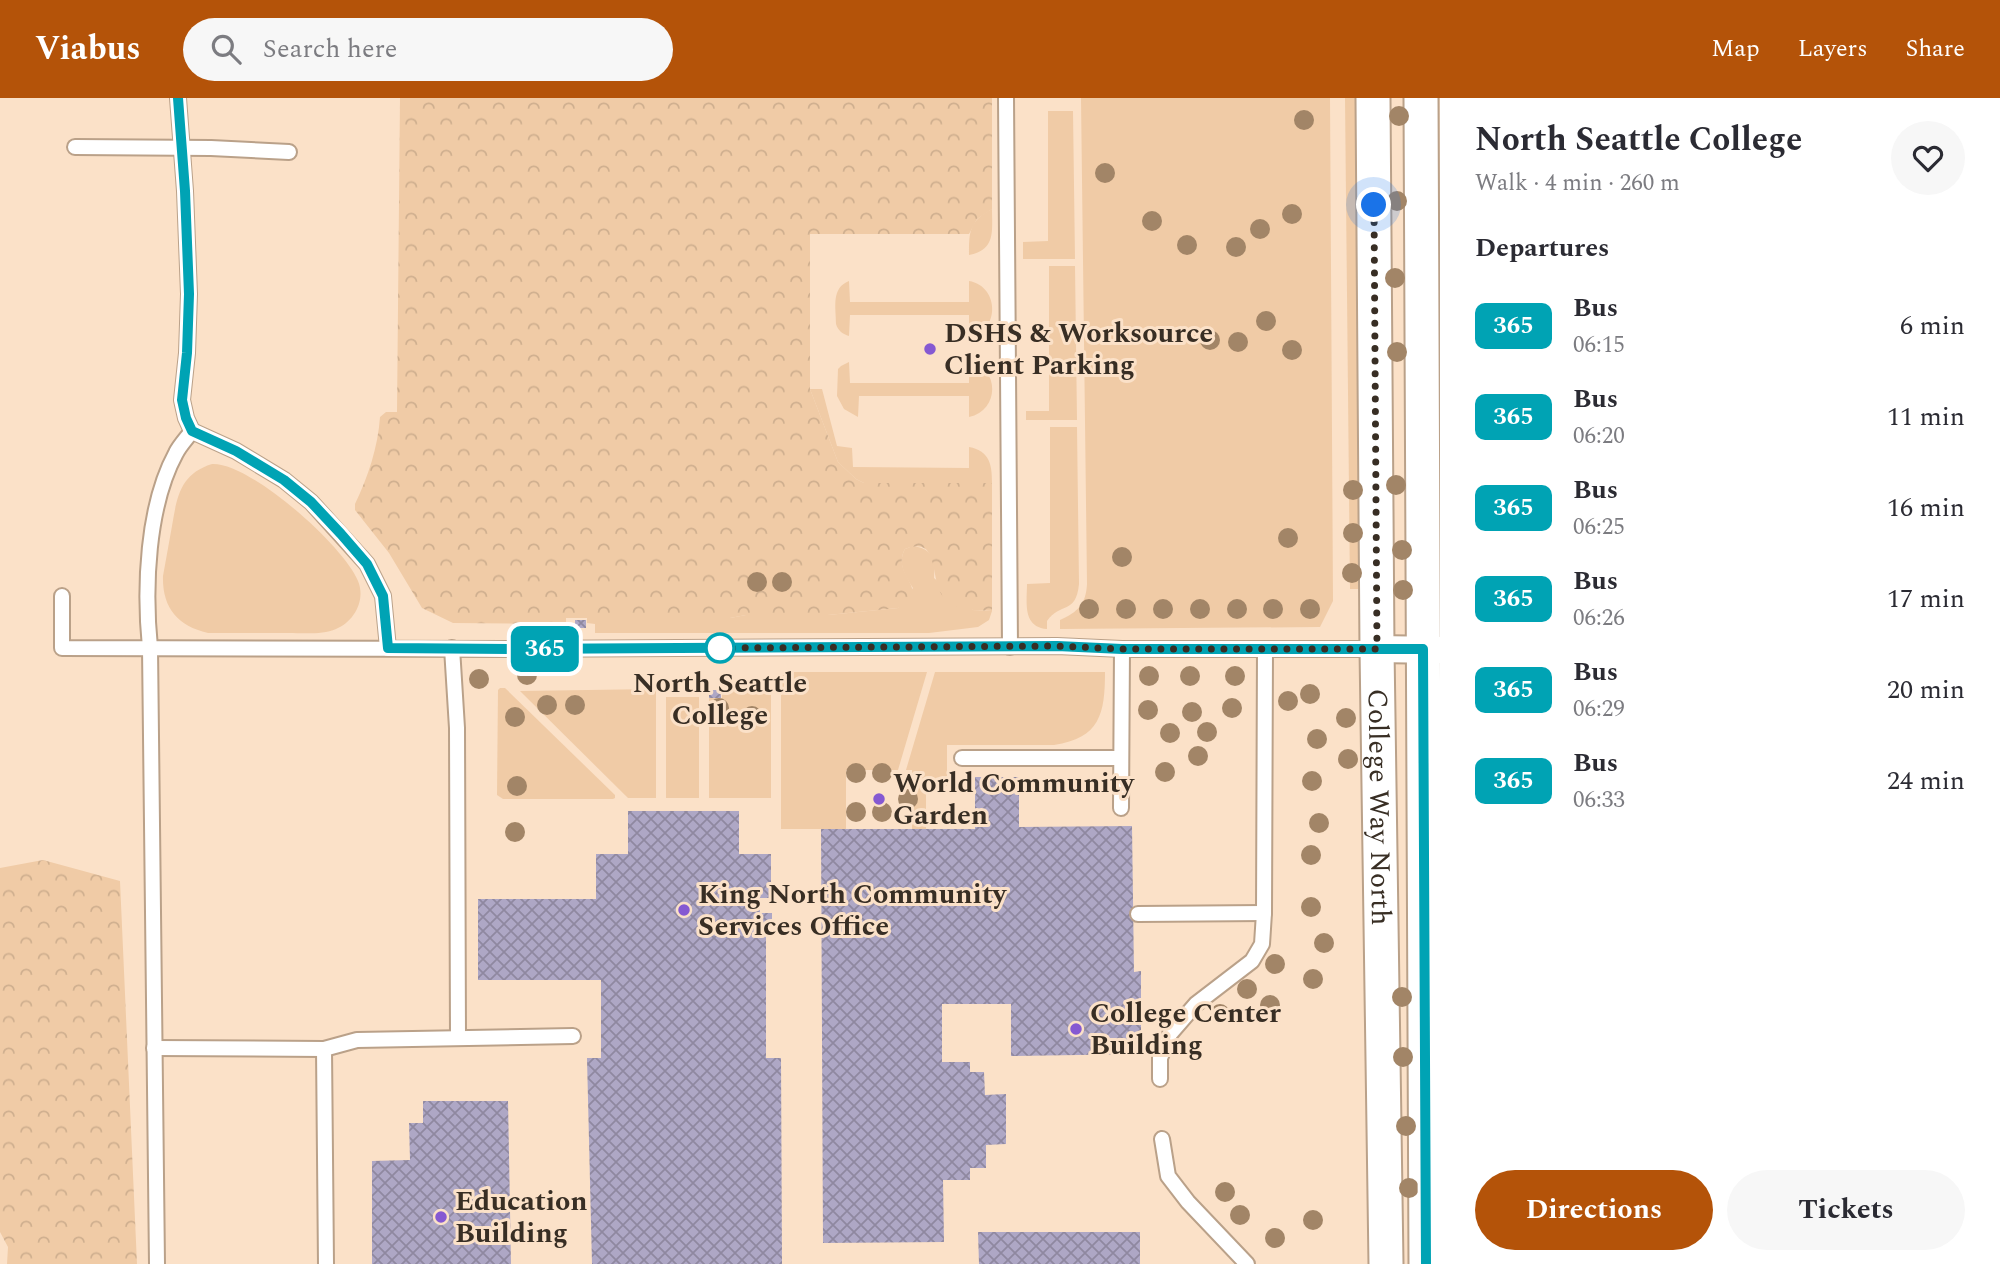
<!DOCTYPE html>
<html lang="en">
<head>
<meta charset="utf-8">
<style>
	body { margin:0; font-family:Spectral,serif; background:#f7f7f7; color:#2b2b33; height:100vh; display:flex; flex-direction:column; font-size:26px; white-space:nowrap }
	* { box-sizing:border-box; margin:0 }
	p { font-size:23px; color:#7c7c81 }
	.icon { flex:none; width:38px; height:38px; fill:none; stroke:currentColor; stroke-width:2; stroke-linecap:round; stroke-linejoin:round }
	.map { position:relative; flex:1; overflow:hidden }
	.side { display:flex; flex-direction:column; background:#fff; width:560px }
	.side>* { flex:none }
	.badge { padding:0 14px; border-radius:10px; font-size:24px; line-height:46px }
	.you { position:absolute; width:35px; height:35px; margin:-18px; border:5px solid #fff; border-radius:50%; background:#1a73e8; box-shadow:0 0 0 10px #1a73e833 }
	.map>.badge { position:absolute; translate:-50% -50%; box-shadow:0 0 0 4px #fff }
	h2 { padding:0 35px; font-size:26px; line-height:63px }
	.round { display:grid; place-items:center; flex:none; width:74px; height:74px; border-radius:37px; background:#f7f7f7 }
	.summary { display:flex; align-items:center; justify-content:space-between; height:119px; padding:0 35px }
	h1 { font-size:33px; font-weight:700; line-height:52px }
	.button { display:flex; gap:14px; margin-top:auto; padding:14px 35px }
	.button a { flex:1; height:80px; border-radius:42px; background:#b45309; color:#fff; font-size:28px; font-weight:700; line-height:80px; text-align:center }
	.button a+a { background:#f7f7f7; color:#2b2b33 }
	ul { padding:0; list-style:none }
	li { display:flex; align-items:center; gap:21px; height:91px; padding:0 35px }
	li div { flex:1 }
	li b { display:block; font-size:26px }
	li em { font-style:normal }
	li .badge { min-width:77px; font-weight:700; text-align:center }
	header { display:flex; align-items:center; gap:42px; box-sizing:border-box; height:98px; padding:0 35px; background:#b45309; color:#fff }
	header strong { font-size:33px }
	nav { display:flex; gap:38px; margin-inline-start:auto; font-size:24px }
	.search { width:490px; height:63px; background:#f7f7f7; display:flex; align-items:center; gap:18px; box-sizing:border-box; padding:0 24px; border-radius:38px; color:#7c7c81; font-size:26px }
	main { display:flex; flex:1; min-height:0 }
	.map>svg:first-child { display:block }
	.grass { fill:#f0cba6 }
	.forest { fill:url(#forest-crowns) }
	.building { fill:url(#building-cross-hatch) }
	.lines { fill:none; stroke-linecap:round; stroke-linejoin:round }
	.service-casing { stroke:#baa189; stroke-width:18 }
	.minor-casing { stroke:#baa189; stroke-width:30 }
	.tertiary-casing { stroke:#baa189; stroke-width:37 }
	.service { stroke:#fff; stroke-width:14 }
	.minor { stroke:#fff; stroke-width:26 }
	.tertiary { stroke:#fff; stroke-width:33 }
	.tree { fill:#a28567 }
	.line-casing { stroke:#fff; stroke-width:16 }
	.line { stroke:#00a3b4; stroke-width:10 }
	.walk { stroke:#382e24; stroke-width:7; stroke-dasharray:0 12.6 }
	.poi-dot { fill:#8559d2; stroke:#fbe1c8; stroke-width:2.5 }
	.stop-dot { fill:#fff; stroke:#00a3b4; stroke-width:3.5 }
	.labels { text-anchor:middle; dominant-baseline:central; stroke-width:6; stroke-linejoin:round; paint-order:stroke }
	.poi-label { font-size:28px; font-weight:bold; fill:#382e24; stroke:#fbe1c8; text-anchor:start }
	.stop-label { font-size:28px; font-weight:bold; fill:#382e24; stroke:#fbe1c8 }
	.street-label { font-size:28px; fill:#382e24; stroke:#fbe1c8 }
</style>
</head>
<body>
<header>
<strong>Viabus</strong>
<div class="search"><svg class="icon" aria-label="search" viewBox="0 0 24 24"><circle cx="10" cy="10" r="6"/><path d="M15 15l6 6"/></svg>Search here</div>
<nav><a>Map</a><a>Layers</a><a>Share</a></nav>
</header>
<main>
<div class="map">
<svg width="1440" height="1166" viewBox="0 0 1440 1166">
	<defs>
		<pattern id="forest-crowns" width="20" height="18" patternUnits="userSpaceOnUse" patternTransform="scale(1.75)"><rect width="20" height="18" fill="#f0cba6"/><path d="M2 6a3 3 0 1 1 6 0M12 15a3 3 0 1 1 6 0" fill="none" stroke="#cfaf8f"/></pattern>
		<pattern id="building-cross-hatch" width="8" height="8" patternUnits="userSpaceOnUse" patternTransform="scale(1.75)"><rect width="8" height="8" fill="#aea7c5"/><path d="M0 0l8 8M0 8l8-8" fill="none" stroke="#8f88a0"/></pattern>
	</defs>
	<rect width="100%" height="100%" fill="#fbe1c8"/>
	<g class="grass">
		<path d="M 1081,0 L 1330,0 L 1333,503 L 1320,529 L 1060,531 L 1060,522 C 1078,514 1086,506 1087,486 Z"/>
		<path d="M 1345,0 L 1357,0 L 1360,491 L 1350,491 Z"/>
		<path d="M 1048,13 L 1073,13 L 1075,161 L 1023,161 L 1023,144 L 1048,143 Z"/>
		<path d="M 992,111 C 992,133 996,152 969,157 C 969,134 969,123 992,111 Z"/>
		<path d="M 1049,168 L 1075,168 L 1077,322 L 1026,322 L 1026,313 L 1049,313 Z"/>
		<path d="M 849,183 L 850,204 L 969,204 L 969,183 C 1000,188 1000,235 969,238 L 969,217 L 850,217 L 849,238 C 843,236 838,233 836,226 C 836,209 831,190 849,183 Z"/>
		<path d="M 849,264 L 850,285 L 969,285 L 969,264 C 1000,269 1000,313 969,319 L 969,298 L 859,298 L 858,319 L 844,311 L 837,298 L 838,271 L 841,268 Z"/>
		<path d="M 810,291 L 822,291 L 837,348 L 852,350 L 853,369 L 969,370 L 969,349 C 990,353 992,367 992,385 L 864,385 L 856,381 L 838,364 Z"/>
		<path d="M 1050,329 L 1077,329 L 1079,486 C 1076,517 1060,504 1047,523 L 1047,531 C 1022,529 1027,504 1027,486 L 1050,485 Z"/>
		<path d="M 212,366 C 250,364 344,448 358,483 C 366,502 354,524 336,531 C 322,537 303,535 288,535 C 261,535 235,535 208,535 C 177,528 162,509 163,478 C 166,461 169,445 172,428 C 177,399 180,376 212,366 Z"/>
		<path d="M 913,448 C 933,451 935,461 934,480 L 973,512 L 992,513 L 989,522 L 978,529 L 929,535 L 595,535 L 595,526 L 587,525 L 587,520 L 730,520 L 746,517 L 828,517 L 898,510 L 913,490 C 905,478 897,465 905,451 Z"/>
		<path d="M 787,574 L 927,574 L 898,672 L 846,672 L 846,731 L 781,731 L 781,581 L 784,575 Z"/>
		<path d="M 935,574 L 1105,574 C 1105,616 1100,640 1054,647 L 947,647 L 947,688 L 926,688 L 926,731 L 912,731 L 912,672 L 906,672 Z"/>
		<path d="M 500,590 L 505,590 L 615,697 L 615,700 L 613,701 L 503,701 L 497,697 L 498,592 Z"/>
		<path d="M 656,591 L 656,700 L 628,700 L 520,593 Z"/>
		<path d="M 722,591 L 771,591 L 771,700 L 709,700 L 709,600 L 722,600 Z"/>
		<rect x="666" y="599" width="33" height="101"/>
	</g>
	<g class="forest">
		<path d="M 400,0 L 992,0 L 992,111 L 977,121 L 969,136 L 810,136 L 810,291 L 838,364 L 856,381 L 864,385 L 992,385 L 992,513 C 977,512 956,513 945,501 C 928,484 942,436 905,451 C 890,478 934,491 898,510 L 828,517 L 746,517 L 730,520 L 566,520 L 566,526 L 453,525 L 422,510 L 389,455 L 355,412 L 355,406 C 368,379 378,349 380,319 L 386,314 L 397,314 Z"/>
		<path d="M 43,762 L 120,783 L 137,1166 L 7,1166 L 8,1149 L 0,1134 L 0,770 Z"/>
	</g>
	<g class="building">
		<rect x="575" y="522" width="11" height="8"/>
		<rect x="709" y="592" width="12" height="8"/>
		<path d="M 975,679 L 1019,679 L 1019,729 L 1132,728 L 1134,874 L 1141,873 L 1141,956 L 1011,958 L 1011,906 L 942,906 L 942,964 L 970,964 L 970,974 L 984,974 L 985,997 L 1006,996 L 1006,1046 L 986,1047 L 986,1070 L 970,1070 L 970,1082 L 943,1082 L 944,1144 L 823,1145 L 821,731 L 975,731 Z"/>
		<path d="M 628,713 L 739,713 L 739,756 L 771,756 L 771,800 L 760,800 L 760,815 L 772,815 L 772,829 L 760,829 L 760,836 L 766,836 L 766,960 L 781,960 L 782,1166 L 592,1166 L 587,960 L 601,960 L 601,882 L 478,882 L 478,801 L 596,801 L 596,756 L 628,756 Z"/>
		<path d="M 423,1003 L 508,1003 L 511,1166 L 372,1166 L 372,1063 L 410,1062 L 409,1025 L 423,1025 Z"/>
		<path d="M 978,1134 L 1140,1134 L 1140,1166 L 979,1166 Z"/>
	</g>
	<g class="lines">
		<defs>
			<g id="service">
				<path d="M 178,0 L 185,93 L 189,196 L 187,255 L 182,302 L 186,320 L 192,333 L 236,353 L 284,382 L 311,404 L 367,466 L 383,498 L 388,550"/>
				<path d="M 1006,0 L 1010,549"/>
				<path d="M 75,49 L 211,50 L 289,54"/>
				<path d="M 62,498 L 62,550 L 508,551 L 1057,548 L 1122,551 L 1377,551"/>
				<path d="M 452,550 L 457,630 L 458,940"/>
				<path d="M 962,660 L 1121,660"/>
				<path d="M 1121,710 L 1122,551"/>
				<path d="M 1138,816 L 1264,815"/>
				<path d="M 154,950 L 324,951"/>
				<path d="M 1160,981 L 1160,960 L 1170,936 L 1196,906 L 1252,863 L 1262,846 L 1264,815 L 1265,551"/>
				<path d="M 1162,1041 L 1168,1078 L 1188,1104 L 1247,1166"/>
				<path d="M 157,1166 L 150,550 C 144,490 147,408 176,355 C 180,347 187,340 192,333"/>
				<path d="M 326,1166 L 324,951 L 357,942 L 573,938"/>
			</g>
			<path id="minor" d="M 1377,551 L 1440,552"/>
			<g id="tertiary">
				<path id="s1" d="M 1373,0 L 1377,551 L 1386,1166"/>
				<path d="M 1421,0 L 1426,1166"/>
			</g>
		</defs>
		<use href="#service" class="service-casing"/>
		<use href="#minor" class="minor-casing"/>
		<use href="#tertiary" class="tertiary-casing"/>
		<use href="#service" class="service"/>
		<use href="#minor" class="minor"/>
		<use href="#tertiary" class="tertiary"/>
	</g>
	<g class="tree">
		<circle cx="1399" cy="18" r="10"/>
		<circle cx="1304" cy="22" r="10"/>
		<circle cx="1105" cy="75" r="10"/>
		<circle cx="1397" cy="103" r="10"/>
		<circle cx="1292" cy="116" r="10"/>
		<circle cx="1152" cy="123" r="10"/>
		<circle cx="1260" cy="131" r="10"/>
		<circle cx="1187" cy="147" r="10"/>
		<circle cx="1236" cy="149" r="10"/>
		<circle cx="1395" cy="180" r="10"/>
		<circle cx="1266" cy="223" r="10"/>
		<circle cx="1210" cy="242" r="10"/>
		<circle cx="1238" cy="244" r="10"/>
		<circle cx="1292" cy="252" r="10"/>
		<circle cx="1397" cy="254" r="10"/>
		<circle cx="1396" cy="387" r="10"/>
		<circle cx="1353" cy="392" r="10"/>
		<circle cx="1353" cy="435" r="10"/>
		<circle cx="1288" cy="440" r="10"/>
		<circle cx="1402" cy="452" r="10"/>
		<circle cx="1122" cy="459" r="10"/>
		<circle cx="1352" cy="475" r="10"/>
		<circle cx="757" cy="484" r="10"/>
		<circle cx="782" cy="484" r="10"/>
		<circle cx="1403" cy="492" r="10"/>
		<circle cx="1089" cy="511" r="10"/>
		<circle cx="1126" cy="511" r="10"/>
		<circle cx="1163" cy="511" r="10"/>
		<circle cx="1200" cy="511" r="10"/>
		<circle cx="1237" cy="511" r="10"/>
		<circle cx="1273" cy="511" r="10"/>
		<circle cx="1310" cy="511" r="10"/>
		<circle cx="527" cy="577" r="10"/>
		<circle cx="1149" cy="578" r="10"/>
		<circle cx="1190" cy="578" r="10"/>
		<circle cx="1235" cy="578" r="10"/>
		<circle cx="479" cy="581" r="10"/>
		<circle cx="1310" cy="596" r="10"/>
		<circle cx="1288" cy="603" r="10"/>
		<circle cx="547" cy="607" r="10"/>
		<circle cx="575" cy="607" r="10"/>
		<circle cx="719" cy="610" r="10"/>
		<circle cx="1232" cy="610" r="10"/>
		<circle cx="1148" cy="612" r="10"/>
		<circle cx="1192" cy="614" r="10"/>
		<circle cx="752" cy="618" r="10"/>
		<circle cx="515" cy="619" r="10"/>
		<circle cx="1346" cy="620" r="10"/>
		<circle cx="1207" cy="634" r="10"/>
		<circle cx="1170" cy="635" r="10"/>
		<circle cx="1317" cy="641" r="10"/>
		<circle cx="1198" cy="658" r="10"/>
		<circle cx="1348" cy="661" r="10"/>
		<circle cx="1165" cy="674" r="10"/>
		<circle cx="856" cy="675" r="10"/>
		<circle cx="882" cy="675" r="10"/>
		<circle cx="1312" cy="683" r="10"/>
		<circle cx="517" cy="688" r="10"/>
		<circle cx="908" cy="701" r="10"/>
		<circle cx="856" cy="714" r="10"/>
		<circle cx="882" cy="714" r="10"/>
		<circle cx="1319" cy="725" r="10"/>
		<circle cx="515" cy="734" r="10"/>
		<circle cx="1311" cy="757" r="10"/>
		<circle cx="1311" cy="809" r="10"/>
		<circle cx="1324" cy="845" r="10"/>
		<circle cx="1275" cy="866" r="10"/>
		<circle cx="1313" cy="881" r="10"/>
		<circle cx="1247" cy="891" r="10"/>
		<circle cx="1402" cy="899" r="10"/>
		<circle cx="1270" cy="907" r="10"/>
		<circle cx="1220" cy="916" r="10"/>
		<circle cx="1403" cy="959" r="10"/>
		<circle cx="1406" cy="1028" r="10"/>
		<circle cx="1409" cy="1090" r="10"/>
		<circle cx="1225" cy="1094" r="10"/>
		<circle cx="1240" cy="1117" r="10"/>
		<circle cx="1313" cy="1122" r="10"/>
		<circle cx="1275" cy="1140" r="10"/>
	</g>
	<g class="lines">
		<defs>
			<path id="line" d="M 178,0 L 185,93 L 189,196 L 187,255 L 182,302 L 186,320 L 192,333 L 236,353 L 284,382 L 311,404 L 341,436 L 367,466 L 383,498 L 388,550 L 508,551 L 1057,548 L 1122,551 L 1423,551 L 1426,1166"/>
		</defs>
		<use href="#line" class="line-casing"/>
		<use href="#line" class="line"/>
		<path class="walk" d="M 720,550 L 1057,548 L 1122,551 L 1377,551 L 1374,107"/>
	</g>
	<g class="poi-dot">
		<circle cx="930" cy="251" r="7"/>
		<circle cx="879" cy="701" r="7"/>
		<circle cx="684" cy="812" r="7"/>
		<circle cx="1076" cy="931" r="7"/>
		<circle cx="441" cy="1119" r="7"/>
	</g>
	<circle class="stop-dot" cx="720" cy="550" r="14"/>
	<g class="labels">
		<g class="poi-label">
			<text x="944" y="235">DSHS &amp; Worksource<tspan x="944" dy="32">Client Parking</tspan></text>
			<text x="893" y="685">World Community<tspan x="893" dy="32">Garden</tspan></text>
			<text x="698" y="796">King North Community<tspan x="698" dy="32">Services Office</tspan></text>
			<text x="1090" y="915">College Center<tspan x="1090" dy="32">Building</tspan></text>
			<text x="455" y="1103">Education<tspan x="455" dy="32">Building</tspan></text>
		</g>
		<g class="stop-label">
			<text x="720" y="585">North Seattle<tspan x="720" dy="32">College</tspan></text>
		</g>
		<g class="street-label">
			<text stroke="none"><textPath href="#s1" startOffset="709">College Way North</textPath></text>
		</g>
	</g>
</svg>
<div class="you" style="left:1374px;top:107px"></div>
<b class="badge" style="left:545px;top:551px;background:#00a3b4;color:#fff">365</b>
</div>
<section class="side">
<div class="summary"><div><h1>North Seattle College</h1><p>Walk · 4 min · 260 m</p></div><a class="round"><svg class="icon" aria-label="heart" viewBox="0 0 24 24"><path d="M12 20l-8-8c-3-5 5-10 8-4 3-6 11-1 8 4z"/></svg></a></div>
<h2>Departures</h2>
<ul>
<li><span class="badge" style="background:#00a3b4;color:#fff">365</span><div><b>Bus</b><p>06:15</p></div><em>6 min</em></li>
<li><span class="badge" style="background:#00a3b4;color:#fff">365</span><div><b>Bus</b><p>06:20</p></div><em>11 min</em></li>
<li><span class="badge" style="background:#00a3b4;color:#fff">365</span><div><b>Bus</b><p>06:25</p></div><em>16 min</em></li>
<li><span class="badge" style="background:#00a3b4;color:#fff">365</span><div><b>Bus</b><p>06:26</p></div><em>17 min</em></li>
<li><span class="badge" style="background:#00a3b4;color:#fff">365</span><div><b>Bus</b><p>06:29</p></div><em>20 min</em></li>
<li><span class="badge" style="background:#00a3b4;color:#fff">365</span><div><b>Bus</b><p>06:33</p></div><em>24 min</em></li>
</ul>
<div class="button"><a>Directions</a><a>Tickets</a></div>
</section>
</main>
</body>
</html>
